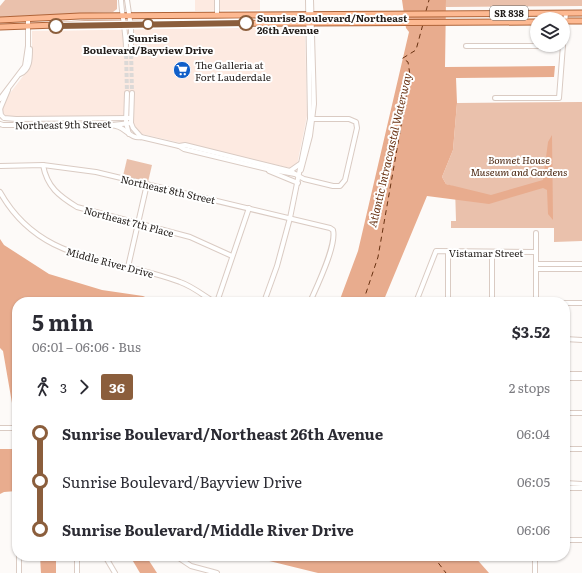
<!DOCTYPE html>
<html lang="en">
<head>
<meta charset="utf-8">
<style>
	body { margin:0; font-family:Literata,serif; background:#f7f7f7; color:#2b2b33; height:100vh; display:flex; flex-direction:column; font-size:15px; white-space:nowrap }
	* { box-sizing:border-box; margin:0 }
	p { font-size:13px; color:#7c7c81 }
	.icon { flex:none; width:22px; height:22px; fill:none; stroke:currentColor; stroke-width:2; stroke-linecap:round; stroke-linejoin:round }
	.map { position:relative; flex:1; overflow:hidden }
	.drawer { position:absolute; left:12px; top:297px; width:558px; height:264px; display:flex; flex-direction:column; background:#fff; border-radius:16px; box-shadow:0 1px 3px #0004 }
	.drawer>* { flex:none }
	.badge { padding:0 8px; border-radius:3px; font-size:14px; line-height:26px }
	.buttons { position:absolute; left:530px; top:12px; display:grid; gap:8px }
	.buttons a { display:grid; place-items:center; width:40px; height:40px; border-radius:50%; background:#fff; box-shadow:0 1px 3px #0004; font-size:20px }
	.map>.badge { position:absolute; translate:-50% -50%; box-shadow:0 0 0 2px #fff }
	.legs { display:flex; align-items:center; gap:6px; height:44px; padding:0 20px; font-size:13px }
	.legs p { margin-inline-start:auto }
	.head { display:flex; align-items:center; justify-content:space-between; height:68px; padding:0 20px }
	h1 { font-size:22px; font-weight:700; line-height:30px }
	ul { padding:0 20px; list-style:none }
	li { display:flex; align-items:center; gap:14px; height:48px; font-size:15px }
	li i { display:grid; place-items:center; width:6px; height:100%; margin:0 5px; background:currentColor }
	li i::after { content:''; width:10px; height:10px; margin:-5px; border:3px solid; border-radius:50%; background:#fff }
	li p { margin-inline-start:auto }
	li:first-child i { background:linear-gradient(#0000 50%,currentColor 0) }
	li:last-child i { background:linear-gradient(currentColor 50%,#0000 0) }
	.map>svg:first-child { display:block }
	.built { fill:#fdeae1 }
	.green { fill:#eac1ac }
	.water { fill:#e8ac8e }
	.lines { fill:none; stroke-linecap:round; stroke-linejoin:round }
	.ferry { stroke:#693212; stroke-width:1; stroke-dasharray:5 4; stroke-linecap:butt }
	.minor-tunnel { stroke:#dcd9d7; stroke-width:4; stroke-dasharray:4 2; stroke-linecap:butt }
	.minor-casing { stroke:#dacbc3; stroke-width:6 }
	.major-casing { stroke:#af6439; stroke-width:7 }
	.minor { stroke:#fff; stroke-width:4 }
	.major { stroke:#fdb992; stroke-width:5 }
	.line-1-casing { stroke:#fff; stroke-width:9 }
	.line-1 { stroke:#8b5e3c; stroke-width:6 }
	.stop-1-dot { fill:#fff; stroke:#8b5e3c; stroke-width:2 }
	.labels { text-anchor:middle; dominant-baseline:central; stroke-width:4; stroke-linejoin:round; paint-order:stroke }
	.shield { fill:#fff; stroke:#64615f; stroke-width:1 }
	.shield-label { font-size:9px; font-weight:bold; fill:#221d1a }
	.stop-label { font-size:10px; font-weight:bold; fill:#221d1a; stroke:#fff; text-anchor:start }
	.poi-label { font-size:10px; fill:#221d1a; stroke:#fff; text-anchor:start }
	.street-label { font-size:10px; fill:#221d1a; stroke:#fff }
	.park-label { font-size:10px; font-style:italic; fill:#451f08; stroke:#fff }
	.water-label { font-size:11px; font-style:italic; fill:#693212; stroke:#fff }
</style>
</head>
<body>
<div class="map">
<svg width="582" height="573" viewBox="0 0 582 573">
	<rect width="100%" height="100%" fill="#fdfaf8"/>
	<g class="built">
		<path d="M 195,0 L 260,0 L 260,10 L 195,11 Z"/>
		<path d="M 305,27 L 307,116 L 297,165 L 290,168 L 142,134 L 134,128 L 133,116 L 15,117 L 5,116 L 2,111 L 7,97 L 27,71 L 32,58 L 32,31 Z"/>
	</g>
	<g class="green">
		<path d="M 5,0 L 117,0 L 117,9 L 113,12 L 0,17 L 0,6 Z"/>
		<path d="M 446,0 L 582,0 L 582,6 L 446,7 Z"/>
		<path d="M 582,102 L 582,241 L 554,242 L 554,228 L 451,228 L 451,221 L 456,221 L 455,187 L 446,184 L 442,177 L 453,150 L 457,103 Z"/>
		<path d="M 127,159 L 152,165 L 148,182 L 123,176 Z"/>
	</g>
	<g class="water">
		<path d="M 402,0 L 446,0 L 445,67 L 555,66 L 554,77 L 456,78 L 457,103 L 453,150 L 442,177 L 446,184 L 491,195 L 543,180 L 548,142 L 552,135 L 553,220 L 548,214 L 547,190 L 543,188 L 489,204 L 427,196 L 383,302 L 339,302 L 358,251 L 409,32 L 406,28 Z"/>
		<path d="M 0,239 L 4,245 L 49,274 L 102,290 L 143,296 L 156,302 L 17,302 L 17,343 L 15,349 L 17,358 L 16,406 L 12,403 L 3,351 L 0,348 Z"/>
		<path d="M 0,449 L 17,449 L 17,491 L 4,492 L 0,494 Z"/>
		<path d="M 40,556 L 56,556 L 56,573 L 41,573 Z"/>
		<path d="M 130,556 L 146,556 L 157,573 L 140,573 Z"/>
		<path d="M 249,556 L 474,556 L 489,573 L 318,573 Z"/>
	</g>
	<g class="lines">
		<g class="ferry">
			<path d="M 426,11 L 429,0"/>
			<path d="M 403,58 L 416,50 L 423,24"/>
			<path d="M 363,302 L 378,257 L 410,75 L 408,62 L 402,58"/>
			<path d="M 433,556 L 446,573"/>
		</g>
		<g class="minor-tunnel">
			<path d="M 126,49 L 127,93"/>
			<path d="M 131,49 L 132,93"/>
		</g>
		<defs>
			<g id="minor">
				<path d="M 121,0 C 122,17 126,32 126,49"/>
				<path d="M 127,0 L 131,27 L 131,49"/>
				<path d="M 217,15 L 217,0"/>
				<path d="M 563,44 L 566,13"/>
				<path d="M 466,46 L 563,46"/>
				<path d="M 20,74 C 30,70 30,59 30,49"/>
				<path d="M 127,93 L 126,123 L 129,134"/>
				<path d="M 132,93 L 131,123 L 133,128 L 141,137"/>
				<path d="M 495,98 L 559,98 L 563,45"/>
				<path d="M 0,99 L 25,66 L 28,46 L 28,20"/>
				<path d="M 0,108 L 1,115 L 4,118 L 16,119 L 131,118"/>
				<path d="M 0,109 L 8,90"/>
				<path d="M 0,124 L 3,125 L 112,125 L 131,123"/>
				<path d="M 112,125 C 115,126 118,126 121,128 C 128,132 133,139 141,137 L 179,146 L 184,149 L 267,169 L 295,174 L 304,179 L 333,186 L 340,186 L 345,180 L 357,128 L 356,122 L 349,119 L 310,119"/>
				<path d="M 179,146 L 185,145 L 290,171 L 295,174"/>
				<path d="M 43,165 C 47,187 59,196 77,207 L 190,237 L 232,256"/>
				<path d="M 0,166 L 43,165 L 96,172 L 330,228 L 333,230 C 337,245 317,286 310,302"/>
				<path d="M 301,170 L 310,136 L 314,104 L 311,0"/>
				<path d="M 269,171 L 298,183"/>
				<path d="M 290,171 L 300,164"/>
				<path d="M 0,192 C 41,265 111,256 180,282 C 192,286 203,295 214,302"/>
				<path d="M 536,264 L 582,264"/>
				<path d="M 128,267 L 147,184"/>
				<path d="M 536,269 L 582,269"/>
				<path d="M 217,302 L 249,208"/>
				<path d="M 264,302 L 277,266 L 290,218 L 310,119 L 308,0"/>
				<path d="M 416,302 L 436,251 L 536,252"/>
				<path d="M 448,302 L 448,251"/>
				<path d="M 492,302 L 492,252"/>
				<path d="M 536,302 L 536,233"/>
				<path d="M 565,303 L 582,303"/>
				<path d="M 565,339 L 582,340"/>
				<path d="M 565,374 L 582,374"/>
				<path d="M 565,378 L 582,378"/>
				<path d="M 565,413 L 582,413"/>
				<path d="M 0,428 L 17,428"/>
				<path d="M 565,449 L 582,449"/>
				<path d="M 565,483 L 582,484"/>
				<path d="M 565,488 L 582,488"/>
				<path d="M 565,540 L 582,540"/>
				<path d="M 105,556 L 115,573"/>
				<path d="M 176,556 L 191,566 L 217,573"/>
				<path d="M 19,573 L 19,556"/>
				<path d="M 77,573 L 77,556"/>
				<path d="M 535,573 L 535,556"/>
			</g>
			<g id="major">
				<path d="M 0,20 L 80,16 L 582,13"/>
				<path d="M 563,21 L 582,21"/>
				<path d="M 0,27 L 85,24 L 537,22"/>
			</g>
		</defs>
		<use href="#minor" class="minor-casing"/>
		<use href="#major" class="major-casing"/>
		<use href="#minor" class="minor"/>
		<use href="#major" class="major"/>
	</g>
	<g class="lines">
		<defs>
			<path id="line-1" d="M 56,26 L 246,23"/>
		</defs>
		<use href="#line-1" class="line-1-casing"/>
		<use href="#line-1" class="line-1"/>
	</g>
	<defs>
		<symbol id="supermarket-disc" viewBox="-11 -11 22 22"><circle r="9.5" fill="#105fc9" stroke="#fff"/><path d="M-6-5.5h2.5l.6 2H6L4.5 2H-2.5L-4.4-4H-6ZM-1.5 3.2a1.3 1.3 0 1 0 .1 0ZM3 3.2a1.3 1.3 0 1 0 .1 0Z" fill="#fff"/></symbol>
	</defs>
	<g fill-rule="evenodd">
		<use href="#supermarket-disc" x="172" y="60" width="20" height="20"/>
	</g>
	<g class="stop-1-dot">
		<circle cx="246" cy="23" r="7"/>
		<circle cx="148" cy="24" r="5"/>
		<circle cx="56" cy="26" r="7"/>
	</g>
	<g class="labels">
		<rect class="shield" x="490" y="6" width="38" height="14" rx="3"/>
		<g class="shield-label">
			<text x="509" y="13">SR 838</text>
		</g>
		<g class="stop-label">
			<text x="257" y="17">Sunrise Boulevard/Northeast<tspan x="257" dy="12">26th Avenue</tspan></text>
			<text x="148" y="37" text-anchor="middle">Sunrise<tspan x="148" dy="12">Boulevard/Bayview Drive</tspan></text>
		</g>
		<g class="poi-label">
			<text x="195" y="64">The Galleria at<tspan x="195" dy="12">Fort Lauderdale</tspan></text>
		</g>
		<g class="street-label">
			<text transform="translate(63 124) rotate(-1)">Northeast 9th Street</text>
			<text transform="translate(168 189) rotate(13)">Northeast 8th Street</text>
			<text transform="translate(129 221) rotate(15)">Northeast 7th Place</text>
			<text x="486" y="252">Vistamar Street</text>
			<text transform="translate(110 262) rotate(15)">Middle River Drive</text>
		</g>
		<g class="park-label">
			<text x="519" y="159">Bonnet House<tspan x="519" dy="12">Museum and Gardens</tspan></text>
		</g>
		<g class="water-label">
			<text transform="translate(389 150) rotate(-77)">Atlantic Intracoastal Waterway</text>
		</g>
	</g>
</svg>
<div class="buttons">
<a><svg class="icon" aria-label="layers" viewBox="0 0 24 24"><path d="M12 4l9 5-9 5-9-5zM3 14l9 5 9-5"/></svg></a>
</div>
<section class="drawer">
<div class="head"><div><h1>5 min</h1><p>06:01 – 06:06 · Bus</p></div><b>$3.52</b></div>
<div class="legs"><svg class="icon" aria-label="walk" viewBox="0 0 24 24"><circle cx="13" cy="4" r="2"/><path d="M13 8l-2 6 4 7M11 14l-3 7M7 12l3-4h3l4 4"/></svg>3<svg class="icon" aria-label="forward" viewBox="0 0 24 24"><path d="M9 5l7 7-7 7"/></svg><b class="badge" style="background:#8b5e3c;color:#fff">36</b><p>2 stops</p></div>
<ul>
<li><i style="color:#8b5e3c"></i><b>Sunrise Boulevard/Northeast 26th Avenue</b><p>06:04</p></li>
<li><i style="color:#8b5e3c"></i><span>Sunrise Boulevard/Bayview Drive</span><p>06:05</p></li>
<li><i style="color:#8b5e3c"></i><b>Sunrise Boulevard/Middle River Drive</b><p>06:06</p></li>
</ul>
</section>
</div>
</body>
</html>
